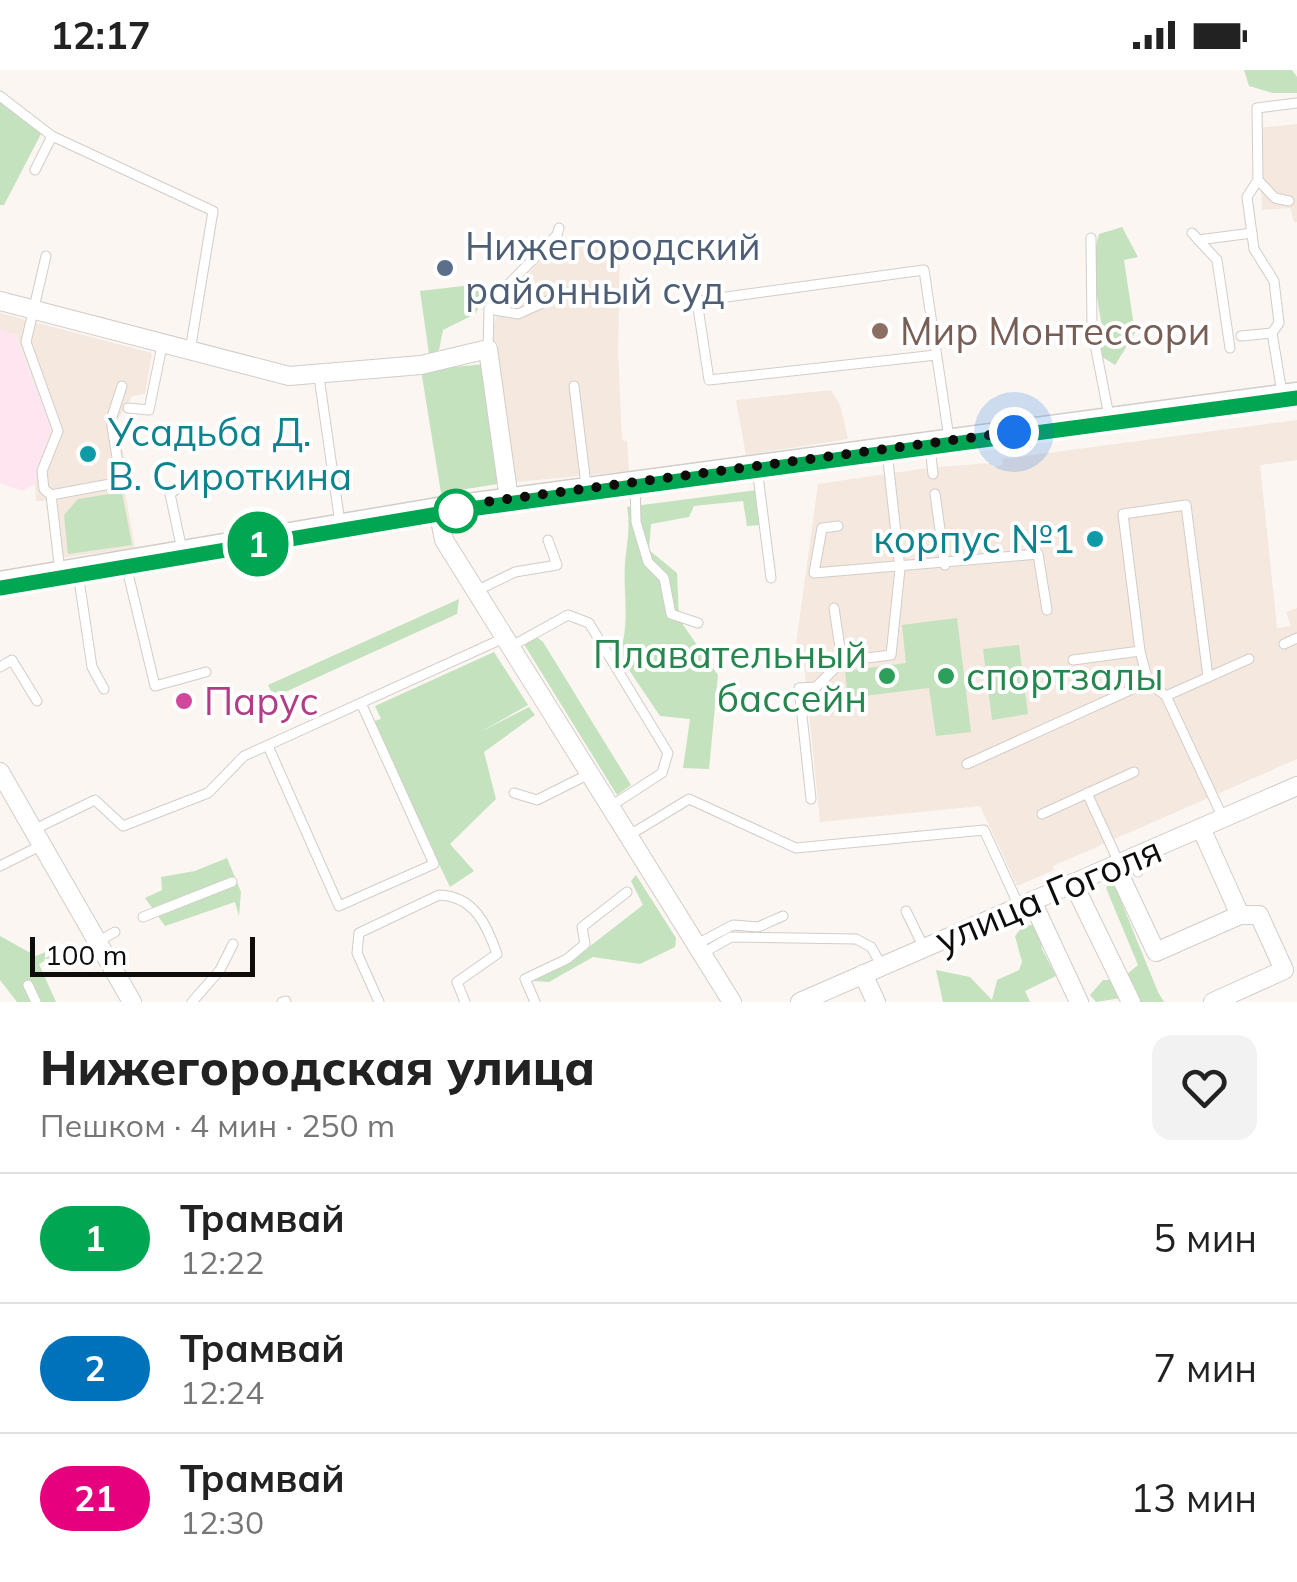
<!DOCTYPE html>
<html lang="ru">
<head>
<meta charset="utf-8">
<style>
	body { margin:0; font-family:Mulish,sans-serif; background:#f2f2f2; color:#222; height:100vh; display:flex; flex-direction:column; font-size:38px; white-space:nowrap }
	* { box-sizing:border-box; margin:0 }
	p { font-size:32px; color:#767676 }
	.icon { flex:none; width:55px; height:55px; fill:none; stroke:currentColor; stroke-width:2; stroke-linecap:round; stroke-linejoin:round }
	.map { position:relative; height:932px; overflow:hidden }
	.drawer { display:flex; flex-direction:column; background:#fff; flex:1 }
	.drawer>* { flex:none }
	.badge { padding:0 20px; border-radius:32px; font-size:35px; line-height:65px }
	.scale { position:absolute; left:30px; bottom:25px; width:225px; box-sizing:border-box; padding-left:10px; border:5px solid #0e0d0b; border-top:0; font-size:28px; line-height:35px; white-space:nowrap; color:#0e0d0b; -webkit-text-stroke:8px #fff; paint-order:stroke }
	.you { position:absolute; width:50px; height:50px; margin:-25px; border:8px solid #fff; border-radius:50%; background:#1a73e8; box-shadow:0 0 0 15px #1a73e833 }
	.map>.badge { position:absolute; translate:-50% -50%; box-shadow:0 0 0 5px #fff }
	.round { display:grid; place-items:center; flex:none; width:105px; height:105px; border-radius:20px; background:#f2f2f2 }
	.overview { display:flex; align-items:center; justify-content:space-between; height:170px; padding:0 40px }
	h1 { font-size:48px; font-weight:800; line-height:75px }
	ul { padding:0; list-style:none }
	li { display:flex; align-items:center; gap:30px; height:130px; padding:0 40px; border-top:2px solid #e0e0e0 }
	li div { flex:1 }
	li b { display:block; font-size:38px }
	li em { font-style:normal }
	li .badge { min-width:110px; font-weight:700; text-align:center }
	.status { display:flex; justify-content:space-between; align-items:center; height:70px; padding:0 50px; background:#fff; direction:ltr }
	.status svg { height:28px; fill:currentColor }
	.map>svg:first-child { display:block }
	.built { fill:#f4e8df }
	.industrial { fill:#fee5ef }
	.green { fill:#c4e2be }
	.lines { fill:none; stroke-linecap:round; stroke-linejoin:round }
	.service-casing { stroke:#d2cdc9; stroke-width:11 }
	.minor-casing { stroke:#d2cdc9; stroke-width:20 }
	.tertiary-casing { stroke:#d2cdc9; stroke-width:25 }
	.service { stroke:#fff; stroke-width:9 }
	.minor { stroke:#fff; stroke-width:18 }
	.tertiary { stroke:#fff; stroke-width:22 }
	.tram { stroke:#817e7b; stroke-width:2.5 }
	.line-casing { stroke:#fff; stroke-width:22 }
	.line { stroke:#00a651; stroke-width:15 }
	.walk { stroke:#0e0d0b; stroke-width:10; stroke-dasharray:0 18 }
	.service-dot { fill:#5c6f8a; stroke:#fff; stroke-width:4 }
	.education-dot { fill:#8d6e63; stroke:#fff; stroke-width:4 }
	.culture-dot { fill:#0f9aa8; stroke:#fff; stroke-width:4 }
	.stop-dot { fill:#fff; stroke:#00a651; stroke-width:5 }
	.leisure-dot { fill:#2e9e5b; stroke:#fff; stroke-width:4 }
	.hotel-dot { fill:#d1479c; stroke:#fff; stroke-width:4 }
	.labels { text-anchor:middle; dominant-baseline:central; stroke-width:8; stroke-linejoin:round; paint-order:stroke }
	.service-label { font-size:38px; fill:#4e5e75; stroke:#fff; text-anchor:start }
	.education-label { font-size:38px; fill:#785e54; stroke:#fff; text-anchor:start }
	.culture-label { font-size:38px; fill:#0d838f; stroke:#fff; text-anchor:start }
	.leisure-label { font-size:38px; fill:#27864d; stroke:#fff; text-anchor:end }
	.hotel-label { font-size:38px; fill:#b23c85; stroke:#fff; text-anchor:start }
	.street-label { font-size:38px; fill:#0e0d0b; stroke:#fff }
</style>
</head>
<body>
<div class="status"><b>12:17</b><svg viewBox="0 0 49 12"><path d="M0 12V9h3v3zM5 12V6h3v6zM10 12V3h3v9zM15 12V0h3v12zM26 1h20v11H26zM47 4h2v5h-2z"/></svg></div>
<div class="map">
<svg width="1297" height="932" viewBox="0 0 1297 932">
	<rect width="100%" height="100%" fill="#fbf6f2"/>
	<g class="built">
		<path d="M 1297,54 L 1297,152 L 1294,152 L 1290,138 L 1262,140 L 1258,58 Z"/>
		<path d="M 554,173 L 620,175 L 618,283 L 622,370 L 627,371 L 629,401 L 505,413 L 485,276 L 500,238 Z"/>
		<path d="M 0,243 L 152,283 L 145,324 L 132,326 L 117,351 L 126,398 L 121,400 L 135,478 L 53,489 L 47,431 L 36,431 L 35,414 L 51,357 L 16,265 L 0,259 Z"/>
		<path d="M 831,320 L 840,335 L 848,369 L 746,385 L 736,330 Z"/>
		<path d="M 1297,350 L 1297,390 L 1260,395 L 1277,558 L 1291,556 L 1286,542 L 1297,538 L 1297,689 L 1053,796 L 1054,800 L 1017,816 L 980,736 L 820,752 L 802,575 L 796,574 L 818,414 L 927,398 L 991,393 L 992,397 L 1003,395 L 1002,389 Z"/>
	</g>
	<path class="industrial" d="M 0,259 L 15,264 L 51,357 L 35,414 L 22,421 L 0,413 Z"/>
	<g class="green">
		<path d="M 1244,0 L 1292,0 L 1297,7 L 1297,23 L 1273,23 L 1249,16 Z"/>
		<path d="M 0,29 L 42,62 L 4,135 L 0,135 Z"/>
		<path d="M 1122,157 L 1138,187 L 1124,190 L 1135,263 L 1115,295 L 1099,285 L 1096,267 L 1102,257 C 1097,226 1090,194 1099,164 Z"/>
		<path d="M 480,214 L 484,228 L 475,244 L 443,260 L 439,280 L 429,284 L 420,221 Z"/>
		<path d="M 486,294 L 504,413 L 441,423 L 421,300 Z"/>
		<path d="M 757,420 L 761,455 L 747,456 L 743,431 L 694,436 L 689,447 L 651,454 L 649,480 L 677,503 L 679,549 L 718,605 L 709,699 L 683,698 L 690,649 L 660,646 L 619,585 C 632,550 621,519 626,484 C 628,466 630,455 627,437 Z"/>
		<path d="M 122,422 L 132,475 L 68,484 L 64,445 L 78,429 Z"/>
		<path d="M 459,529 L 457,544 L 283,623 L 276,631 L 268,615 Z"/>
		<path d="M 957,548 L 971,662 L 936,666 L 929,618 L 848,628 L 845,601 L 906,593 L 902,555 Z"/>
		<path d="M 533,564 L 543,572 L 631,715 L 617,725 L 522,571 Z"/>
		<path d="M 1019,575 L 1028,644 L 992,650 L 983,579 Z"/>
		<path d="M 494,582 L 528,635 L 480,662 L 529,637 L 535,645 L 484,682 L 496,729 L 450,774 L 474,801 L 450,817 L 371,652 L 381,649 L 375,636 Z"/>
		<path d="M 227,788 L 241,822 L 239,846 L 235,832 L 165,856 L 145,828 L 162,820 L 161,807 L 195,801 Z"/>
		<path d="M 636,805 L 676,868 L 675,877 L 640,894 L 593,887 L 549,912 L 533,911 L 571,891 L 643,835 L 631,811 Z"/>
		<path d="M 1112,809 L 1158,922 L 1164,932 L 1133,932 L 1127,927 L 1096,932 L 1090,925 L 1103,910 L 1120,910 L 1138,895 L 1106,818 Z"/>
		<path d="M 1038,854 L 1042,879 L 1056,906 L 1025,921 L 1030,932 L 943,932 L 936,900 L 970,907 L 992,930 L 997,910 L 1019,900 L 1022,892 L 1015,866 L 1023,856 Z"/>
		<path d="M 0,866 L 36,886 L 66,873 L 66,880 L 39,894 L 56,932 L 17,932 L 0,910 Z"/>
	</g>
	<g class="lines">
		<defs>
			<g id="service">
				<path d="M 0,26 L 52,66"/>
				<path d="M 35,100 L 52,66 L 213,141 L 190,281"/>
				<path d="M 1258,110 L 1275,128 L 1289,131"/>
				<path d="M 1192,163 L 1217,190 L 1230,278"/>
				<path d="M 1091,168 L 1092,259 L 1109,346"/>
				<path d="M 1198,170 L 1252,163"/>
				<path d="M 46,186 L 26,272 L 58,361 L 42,401 L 44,419 L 51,425"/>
				<path d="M 489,239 L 518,244 L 567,222"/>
				<path d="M 1241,266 L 1272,263"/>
				<path d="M 488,279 L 489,239 L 495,228 L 557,165 L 559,158"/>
				<path d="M 936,285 L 709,310 L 697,231 L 924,200 L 949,368"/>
				<path d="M 319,307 L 340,453"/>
				<path d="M 574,316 L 586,415"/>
				<path d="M 1282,323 L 1272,263 L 1279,253 L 1274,211 L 1254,179 L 1247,127 L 1258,110 L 1257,38 L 1297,33"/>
				<path d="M 128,338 L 149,340 L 162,276"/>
				<path d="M 930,377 L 933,404"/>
				<path d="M 757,398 L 771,508"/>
				<path d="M 635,414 L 636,452 L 648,492 L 664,508 L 671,544 L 698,553"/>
				<path d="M 935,424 L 945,495"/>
				<path d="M 838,456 L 822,458 L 814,503 L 1038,484 L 1047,540"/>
				<path d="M 182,480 L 170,424 L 194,406"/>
				<path d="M 126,495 L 155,616 L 206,602"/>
				<path d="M 60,502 L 51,425 L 121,412 L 111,350 L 122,316"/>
				<path d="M 78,503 L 92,597 L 104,619"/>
				<path d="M 476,521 L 515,502 L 557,495 L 548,470"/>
				<path d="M 834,538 L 842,591 L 891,585 L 900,499 L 887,382"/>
				<path d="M 1284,574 L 1297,568"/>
				<path d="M 510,577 L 568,545 L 589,553 L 668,683 L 662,703 L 611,736"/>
				<path d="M 1073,590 L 1140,581"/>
				<path d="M 0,597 L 12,590 L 37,631"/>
				<path d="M 1208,607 L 1186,435 L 1123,444 L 1140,581 L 1148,612 L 1166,626 L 1223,748"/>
				<path d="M 1166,626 L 1249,589"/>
				<path d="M 268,676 L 339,836 L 434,794 L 361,633"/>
				<path d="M 967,694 L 1148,612"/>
				<path d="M 514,723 L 537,730 L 589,704"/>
				<path d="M 1087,723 L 1119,793 L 1135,795 L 1138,802"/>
				<path d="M 811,729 L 799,618 L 816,617 L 842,591"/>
				<path d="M 1042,744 L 1134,702"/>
				<path d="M 33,760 L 95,730 L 123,756 L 208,723 L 244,686 L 504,568"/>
				<path d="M 628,766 L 689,729 L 796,778 L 984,760 L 1019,836"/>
				<path d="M 0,796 L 42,775"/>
				<path d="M 906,841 L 924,878"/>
				<path d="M 143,847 L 232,812"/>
				<path d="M 97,872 L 115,862"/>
				<path d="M 697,874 L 733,855 L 758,857 L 783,846"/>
				<path d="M 703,883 L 731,867 L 856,869 L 871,877 L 882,896"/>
				<path d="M 28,915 L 36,932"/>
				<path d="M 192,932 L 220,900 L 233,874"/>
				<path d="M 282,932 L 286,931"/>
				<path d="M 379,932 L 357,883 L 359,863 L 439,825 C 474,826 487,855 497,884 L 457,912 L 465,932"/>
				<path d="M 535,932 L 525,909 L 567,889 L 585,874 L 582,857 L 627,822"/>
			</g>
			<g id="minor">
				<path d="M 0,231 L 289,306 L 421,295 L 488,279 L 509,429"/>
				<path d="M 438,439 L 444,470 L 732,932"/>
				<path d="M 0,702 L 132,932"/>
				<path d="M 1115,795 L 1156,882 L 1240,845 L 1201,758"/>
				<path d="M 1073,813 L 1131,932"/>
				<path d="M 1032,831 L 1079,932"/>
				<path d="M 863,904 L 876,932"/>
				<path d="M 800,932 L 1297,716"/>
				<path d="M 1213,932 L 1284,900 L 1259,845 L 1240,845"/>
			</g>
			<path id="tertiary" d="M 0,513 L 438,439 L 1297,324"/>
		</defs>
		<use href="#service" class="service-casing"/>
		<use href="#minor" class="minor-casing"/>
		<use href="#tertiary" class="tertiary-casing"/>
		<use href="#service" class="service"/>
		<use href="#minor" class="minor"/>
		<use href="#tertiary" class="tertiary"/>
		<path class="tram" d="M 0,518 L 462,440 L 1297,328"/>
	</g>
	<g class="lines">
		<defs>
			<path id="line" d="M 0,518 L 462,440 L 1297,328"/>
		</defs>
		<use href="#line" class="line-casing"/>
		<use href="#line" class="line"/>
		<path class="walk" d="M 456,441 L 462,435 L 1014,362"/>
	</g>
	<circle class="service-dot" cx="445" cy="198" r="10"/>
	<circle class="education-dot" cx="880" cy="261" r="10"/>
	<g class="culture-dot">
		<circle cx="88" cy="384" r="10"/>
		<circle cx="1095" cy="469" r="10"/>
	</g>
	<circle class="stop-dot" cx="456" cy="441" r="20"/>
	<g class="leisure-dot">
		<circle cx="887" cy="606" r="10"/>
		<circle cx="946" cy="606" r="10"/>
	</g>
	<circle class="hotel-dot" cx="184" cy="631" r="10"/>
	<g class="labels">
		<g class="service-label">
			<text x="465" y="176">Нижегородский<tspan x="465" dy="44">районный суд</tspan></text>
		</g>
		<g class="education-label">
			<text x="900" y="261">Мир Монтессори</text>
		</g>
		<g class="culture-label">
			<text x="108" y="362">Усадьба Д.<tspan x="108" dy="44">В. Сироткина</tspan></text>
			<text x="1075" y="469" text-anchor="end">корпус №1</text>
		</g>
		<g class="leisure-label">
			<text x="867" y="584">Плавательный<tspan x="867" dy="44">бассейн</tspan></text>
			<text x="966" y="606" text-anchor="start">спортзалы</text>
		</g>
		<g class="hotel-label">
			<text x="204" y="631">Парус</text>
		</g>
		<g class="street-label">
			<text transform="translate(1048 824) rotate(-23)">улица Гоголя</text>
		</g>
	</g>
</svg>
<div class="scale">100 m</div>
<div class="you" style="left:1014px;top:362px"></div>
<b class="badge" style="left:258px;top:474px;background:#00a651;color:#fff">1</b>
</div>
<section class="drawer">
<div class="overview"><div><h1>Нижегородская улица</h1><p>Пешком · 4 мин · 250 m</p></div><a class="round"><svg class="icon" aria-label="heart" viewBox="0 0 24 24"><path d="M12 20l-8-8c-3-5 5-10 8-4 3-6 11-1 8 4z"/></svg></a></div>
<ul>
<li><span class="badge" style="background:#00a651;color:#fff">1</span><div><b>Трамвай</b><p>12:22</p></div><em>5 мин</em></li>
<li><span class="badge" style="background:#0072bc;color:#fff">2</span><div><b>Трамвай</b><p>12:24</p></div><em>7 мин</em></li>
<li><span class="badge" style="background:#e6007e;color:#fff">21</span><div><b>Трамвай</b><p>12:30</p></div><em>13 мин</em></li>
</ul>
</section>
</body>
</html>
